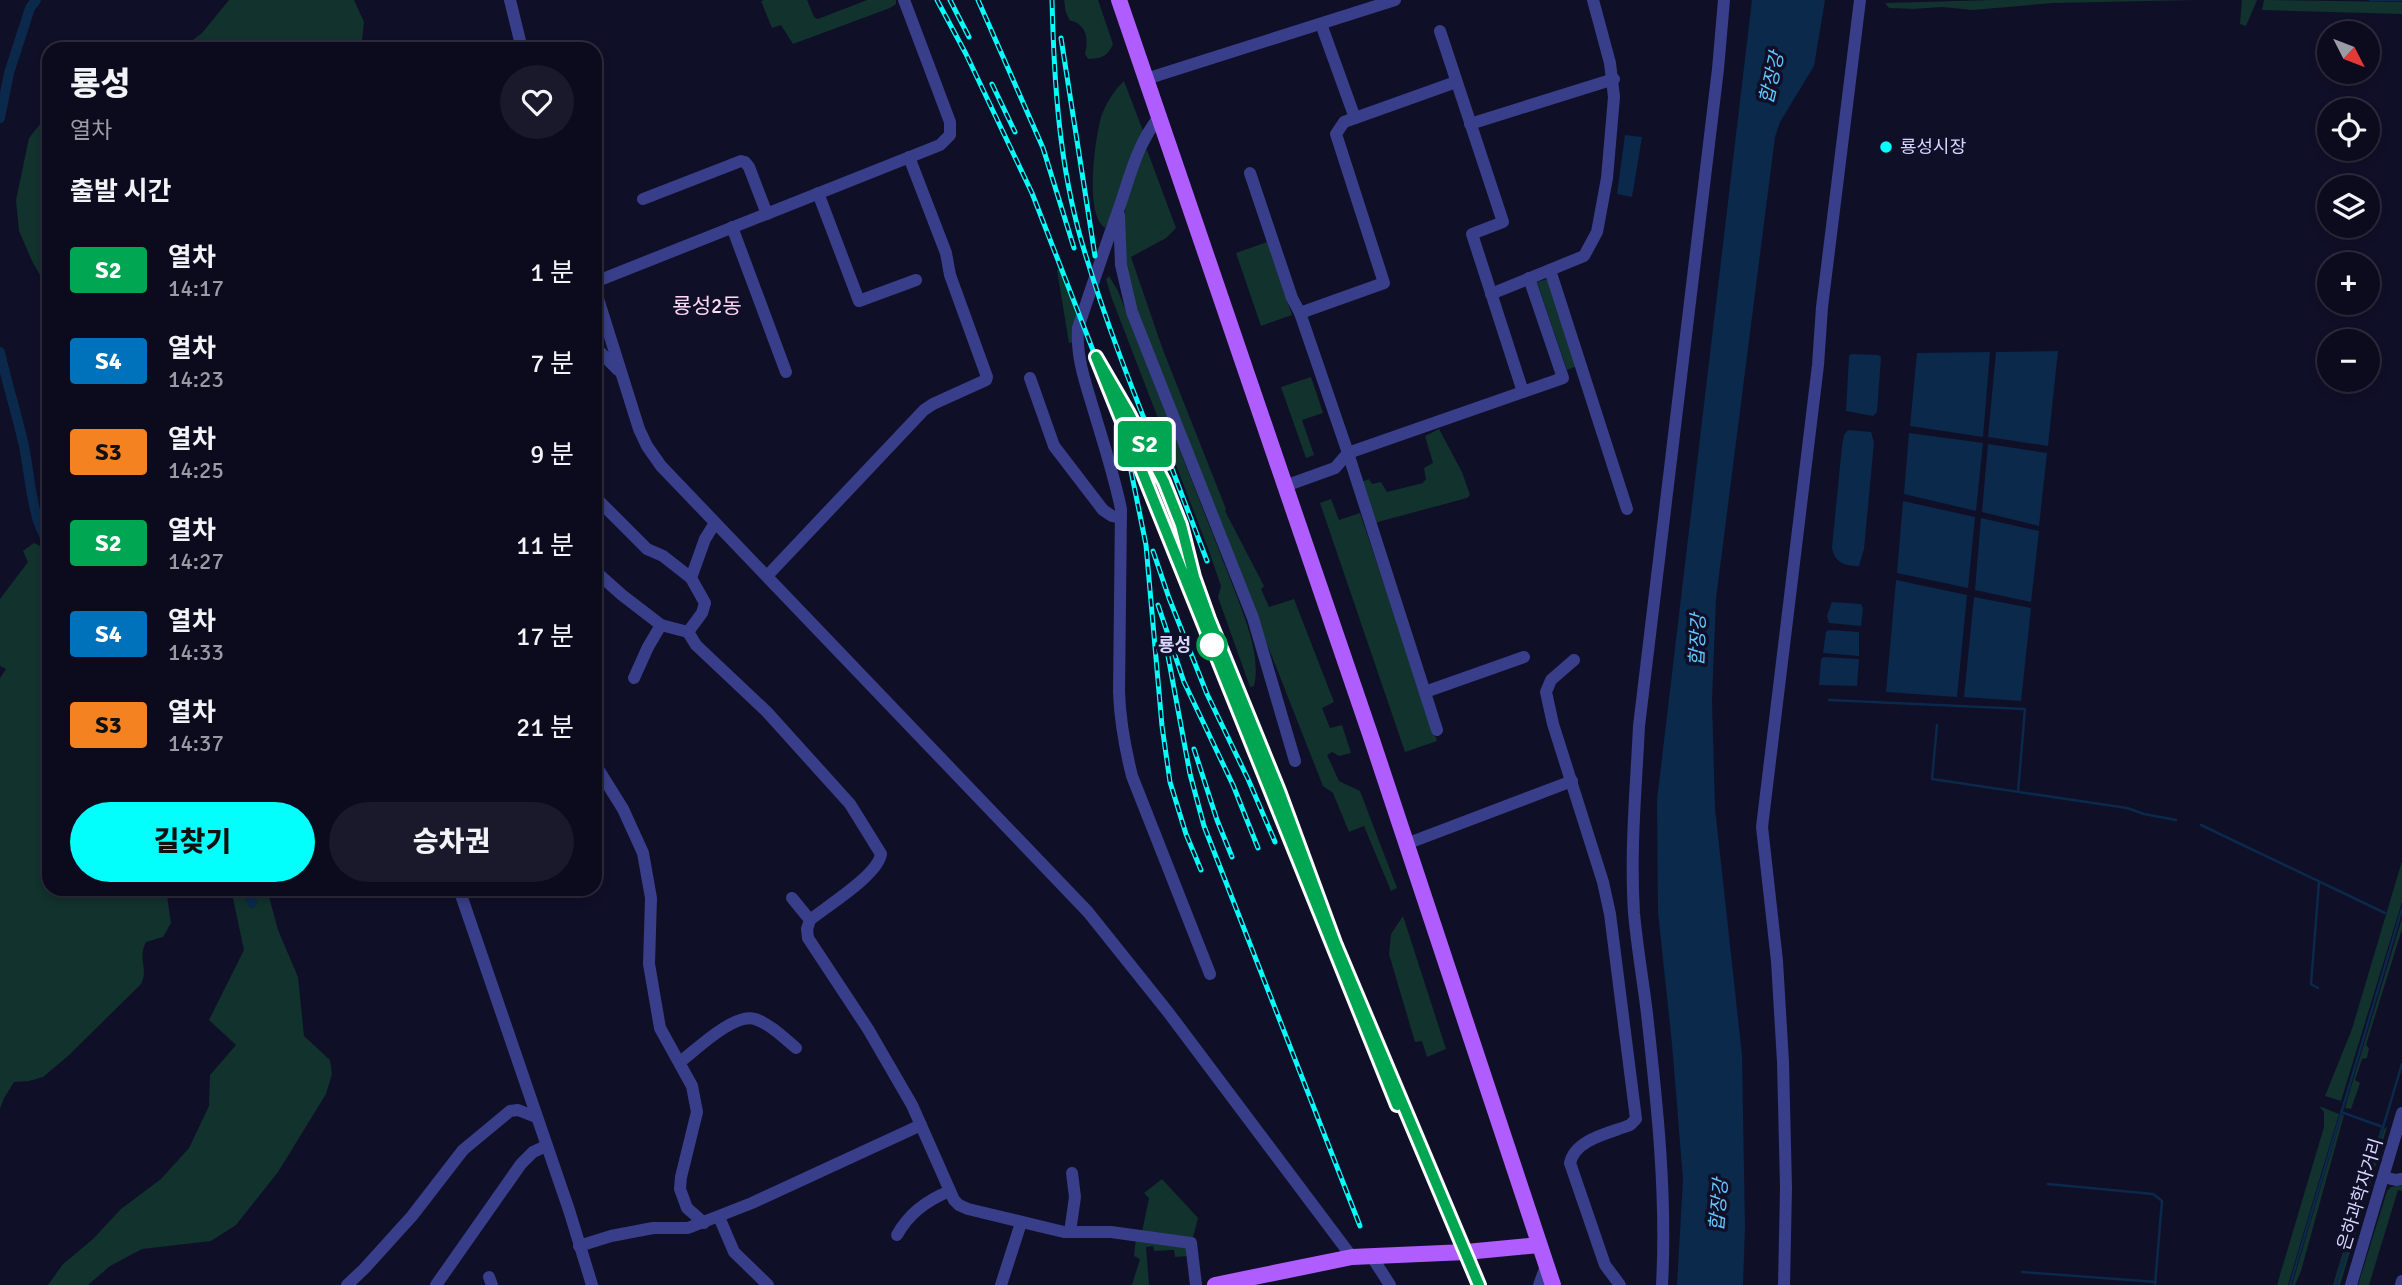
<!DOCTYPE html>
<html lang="ko">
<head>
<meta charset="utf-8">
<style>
	body { margin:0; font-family:Signika,"Noto Sans KR",sans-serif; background:#1a192b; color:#f1f3f6; height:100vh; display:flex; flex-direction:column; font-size:26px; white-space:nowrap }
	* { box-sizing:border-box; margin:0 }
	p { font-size:23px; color:#9a9ba4 }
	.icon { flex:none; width:38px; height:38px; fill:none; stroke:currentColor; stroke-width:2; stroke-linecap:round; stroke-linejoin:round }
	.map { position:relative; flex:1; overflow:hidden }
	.side { position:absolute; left:42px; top:42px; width:560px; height:854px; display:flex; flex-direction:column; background:#0c0b1e; border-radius:21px; box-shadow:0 4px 10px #0003,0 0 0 2px #2c2b3c }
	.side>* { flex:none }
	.badge { padding:0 14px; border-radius:5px; font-size:24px; line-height:46px }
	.needle { width:46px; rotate:132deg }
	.buttons { position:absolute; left:2317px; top:21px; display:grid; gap:14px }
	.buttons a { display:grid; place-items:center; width:63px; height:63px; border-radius:50%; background:#0c0b1e; box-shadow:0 4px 10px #0003,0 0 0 2px #2c2b3c; font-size:35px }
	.map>.badge { position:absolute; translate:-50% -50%; box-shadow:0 0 0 4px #fff }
	h2 { padding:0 28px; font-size:26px; line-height:63px }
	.round { display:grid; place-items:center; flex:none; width:74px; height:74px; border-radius:37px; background:#1a192b }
	.head { display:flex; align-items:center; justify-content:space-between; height:119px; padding:0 28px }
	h1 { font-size:33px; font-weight:800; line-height:52px }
	.cta { display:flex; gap:14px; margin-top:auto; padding:14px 28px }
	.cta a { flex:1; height:80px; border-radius:42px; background:#02fffc; color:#111; font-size:28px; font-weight:800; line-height:80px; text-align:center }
	.cta a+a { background:#1a192b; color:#f1f3f6 }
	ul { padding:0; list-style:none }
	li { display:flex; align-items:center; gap:21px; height:91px; padding:0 28px }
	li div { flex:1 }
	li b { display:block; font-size:26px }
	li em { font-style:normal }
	li .badge { min-width:77px; font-weight:700; text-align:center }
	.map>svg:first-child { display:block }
	.green { fill:#11322d }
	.water { fill:#0a294b }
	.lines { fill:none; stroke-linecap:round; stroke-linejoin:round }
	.stream { stroke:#0a294b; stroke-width:2.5 }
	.canal { stroke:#0a294b; stroke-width:10 }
	.minor { stroke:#383e89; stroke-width:12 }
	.major { stroke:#b05dff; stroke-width:16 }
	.rail-casing { stroke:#02fffc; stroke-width:5 }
	.rail { stroke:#100f28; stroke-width:2.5; stroke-dasharray:8; stroke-linecap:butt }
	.line-casing { stroke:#fff; stroke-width:16 }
	.line { stroke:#00a651; stroke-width:10 }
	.poi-dot { fill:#02fffc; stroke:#100f28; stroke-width:2.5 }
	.stop-dot { fill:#fff; stroke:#00a651; stroke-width:3.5 }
	.labels { text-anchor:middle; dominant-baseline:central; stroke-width:7; stroke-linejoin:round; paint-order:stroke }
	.poi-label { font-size:18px; fill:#d6d6ff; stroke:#100f28; text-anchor:start }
	.stop-label { font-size:18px; font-weight:bold; fill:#d6d6ff; stroke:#100f28; text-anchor:end }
	.street-label { font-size:18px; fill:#d6d6ff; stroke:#100f28 }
	.water-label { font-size:19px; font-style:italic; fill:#64c8ff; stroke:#100f28 }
	.quarter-label { font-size:21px; fill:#ffd8f5; stroke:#100f28 }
</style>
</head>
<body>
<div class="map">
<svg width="2402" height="1285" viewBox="0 0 2402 1285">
	<rect width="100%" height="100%" fill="#100f28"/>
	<g class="green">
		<path d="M 229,0 L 354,0 L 364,22 L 361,49 L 181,49 L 202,33 Z"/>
		<path d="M 764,0 L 807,0 L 814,17 L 818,19 L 867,0 L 896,0 L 896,4 L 890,8 L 793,44 L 781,25 L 772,28 L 761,1 Z"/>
		<path d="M 1064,0 L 1098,0 L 1113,44 C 1108,56 1101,59 1088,59 L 1085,54 C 1088,43 1088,30 1077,23 C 1070,19 1072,24 1068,17 C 1065,12 1065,5 1064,0 Z"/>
		<path d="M 1993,0 L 2196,0 L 2053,3 L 1973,10 L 1942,7 L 1914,9 L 1889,8 L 1885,3 Z"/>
		<path d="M 2242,0 L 2257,0 L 2246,26 L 2240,24 Z"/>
		<path d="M 2264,0 L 2402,2 L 2402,14 L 2262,10 Z"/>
		<path d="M 1124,81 L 1143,131 L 1112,215 L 1105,228 C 1084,215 1095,139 1101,117 C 1105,105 1114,90 1124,81 Z"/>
		<path d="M 49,113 L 49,290 L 33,263 L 19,231 L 16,200 L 29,138 Z"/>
		<path d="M 1147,150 L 1176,228 L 1166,238 L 1131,257 L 1163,350 L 1226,509 L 1225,511 L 1264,586 L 1261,589 L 1269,607 L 1294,599 L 1334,702 L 1322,708 L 1330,728 L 1342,725 L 1351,753 L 1339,756 L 1332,752 L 1327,755 L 1339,781 L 1360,791 L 1397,888 L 1391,891 L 1364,826 L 1349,832 L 1333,793 L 1323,786 L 1129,294 L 1123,224 L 1126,204 L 1140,157 Z"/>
		<path d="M 1267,242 L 1292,315 L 1261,326 L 1236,253 Z"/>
		<path d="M 1060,269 L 1078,319 L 1073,342 L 1069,343 L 1057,270 Z"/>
		<path d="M 1109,276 L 1118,291 L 1236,594 C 1246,621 1261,657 1254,686 L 1250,687 L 1218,597 L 1221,586 L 1209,551 L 1111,296 L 1106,279 Z"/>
		<path d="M 1547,279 L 1577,366 L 1567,370 L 1537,282 Z"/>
		<path d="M 1311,377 L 1323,413 L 1302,420 L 1314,455 L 1306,458 L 1281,387 Z"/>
		<path d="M 1439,429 L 1462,472 L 1470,495 L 1467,498 L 1374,523 L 1361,482 L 1369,479 L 1372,484 L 1381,482 L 1387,492 L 1423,483 L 1426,479 L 1424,468 L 1433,463 L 1425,436 Z"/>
		<path d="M 1331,499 L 1339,520 L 1360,513 L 1437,741 L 1405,752 L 1320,503 Z"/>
		<path d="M 34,543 L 49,550 L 49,889 L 166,889 L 171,923 L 163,937 L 146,942 C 137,960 149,968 141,984 L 68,1056 L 43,1077 L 29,1081 L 14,1082 L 4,1098 L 0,1109 L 0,678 L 6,669 L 0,666 L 0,599 L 28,562 L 23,551 Z"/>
		<path d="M 2402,861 L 2402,902 L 2341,1101 L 2325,1096 L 2352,1029 Z"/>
		<path d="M 231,889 L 267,889 L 278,930 L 298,977 L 304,1036 L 330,1060 L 332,1074 L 326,1094 L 278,1172 L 236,1225 L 211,1241 L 142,1249 L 110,1266 L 88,1285 L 48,1285 L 63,1264 L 93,1239 L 121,1209 L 161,1179 L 189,1148 L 209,1106 L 210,1075 L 236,1045 L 209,1020 L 244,950 Z"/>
		<path d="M 1403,916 L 1446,1049 L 1427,1057 L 1422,1041 L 1415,1042 L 1389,954 L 1391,934 Z"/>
		<path d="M 2402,918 L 2402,929 L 2366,1045 L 2369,1048 L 2367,1058 L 2362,1059 L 2355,1080 L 2360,1083 L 2351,1109 L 2345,1108 L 2348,1097 Z"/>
		<path d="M 2319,1106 L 2339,1114 L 2288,1285 L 2277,1285 L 2324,1127 L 2324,1112 Z"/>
		<path d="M 2342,1115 L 2344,1115 L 2301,1271 L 2295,1285 L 2292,1285 Z"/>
		<path d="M 2387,1127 L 2340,1285 L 2337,1285 L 2384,1129 Z"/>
		<path d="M 2381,1128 L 2381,1134 L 2335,1285 L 2333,1285 Z"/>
		<path d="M 1162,1179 L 1198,1218 L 1192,1241 L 1142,1232 L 1149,1198 L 1144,1193 Z"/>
		<path d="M 2402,1185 L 2402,1191 L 2398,1190 L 2369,1285 L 2358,1285 L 2387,1191 L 2391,1187 Z"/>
		<path d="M 1136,1238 L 1189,1246 L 1189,1256 L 1175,1257 L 1174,1250 L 1154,1251 L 1153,1246 L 1146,1247 L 1149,1285 L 1132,1285 L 1140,1259 L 1134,1256 Z"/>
	</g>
	<g class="water">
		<path d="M 1752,0 L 1825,0 L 1814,66 L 1780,122 L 1775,137 L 1716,599 L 1712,700 L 1715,808 L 1742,1055 L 1745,1228 L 1743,1285 L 1677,1285 L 1683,1179 L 1672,1044 L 1658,912 L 1657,800 Z"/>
		<path d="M 1625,135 L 1642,137 L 1632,197 L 1617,194 Z"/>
		<path d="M 2058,351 L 2048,446 L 1988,437 L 1996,352 Z"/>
		<path d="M 1990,352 L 1983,437 L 1910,426 L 1917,353 Z"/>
		<path d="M 1852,354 L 1878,355 L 1881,357 L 1877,412 L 1873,416 L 1846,411 L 1849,356 Z"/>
		<path d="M 1848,430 L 1871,432 L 1874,442 L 1864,549 L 1859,566 C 1845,566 1834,563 1832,547 L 1842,446 L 1844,435 Z"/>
		<path d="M 1909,433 L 1983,443 L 1976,511 L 1904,494 Z"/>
		<path d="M 1988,444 L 2047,453 L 2039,526 L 1982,512 Z"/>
		<path d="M 1903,501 L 1975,517 L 1968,588 L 1897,573 Z"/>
		<path d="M 1981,518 L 2039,531 L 2031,602 L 1975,590 Z"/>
		<path d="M 1896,580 L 1967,595 L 1957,697 L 1886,692 Z"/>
		<path d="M 1974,597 L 2031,608 L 2021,701 L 1964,697 Z"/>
		<path d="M 1832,602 L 1861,604 L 1863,608 L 1861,626 L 1829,623 L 1827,616 Z"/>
		<path d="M 1829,630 L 1859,632 L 1859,656 L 1823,653 L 1826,632 Z"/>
		<path d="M 1823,657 L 1859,659 L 1857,686 L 1819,685 L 1821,660 Z"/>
	</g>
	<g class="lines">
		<g class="stream">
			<path d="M 2370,0 L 2402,0"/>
			<path d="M 1829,700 L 2025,709 L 2018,792"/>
			<path d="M 1937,725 L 1932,779 L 2127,808 L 2144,814 L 2176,820"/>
			<path d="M 2201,825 L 2385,913"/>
			<path d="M 2318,988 L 2311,984 L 2319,882"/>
			<path d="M 2341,1112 L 2383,1127"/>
			<path d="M 2048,1184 L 2153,1194 L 2162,1201 L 2155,1285"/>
			<path d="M 2022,1272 L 2156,1282"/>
			<path d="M 2290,1285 L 2402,909"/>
			<path d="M 2336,1285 L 2402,1064"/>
		</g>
		<g class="canal">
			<path d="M 0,118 L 9,73 L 30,8 L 36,0"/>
			<path d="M 0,352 C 7,383 16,412 23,442 C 29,464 32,527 49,541"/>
			<path d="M 248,889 L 252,903"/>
		</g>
		<g class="minor">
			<path d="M 510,0 L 522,49"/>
			<path d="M 1321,24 L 1355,118"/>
			<path d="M 1440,31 L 1503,222 L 1472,234 L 1523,392"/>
			<path d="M 1146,79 L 1395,0"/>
			<path d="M 1159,117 C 1136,146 1130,177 1118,211 C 1104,250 1091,289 1078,328 C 1076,356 1085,382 1093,408 C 1103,442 1114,475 1121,509 L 1119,692 C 1120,721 1125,748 1132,776 L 1210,974"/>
			<path d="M 1470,124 L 1614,79"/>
			<path d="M 1250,173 L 1292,298 L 1300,313"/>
			<path d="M 818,193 L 859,301 L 916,280"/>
			<path d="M 643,199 L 741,161 L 745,162 L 749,167 L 767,214"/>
			<path d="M 1119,215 L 1121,265 L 1132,312 L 1253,618 L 1295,761"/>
			<path d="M 732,227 L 786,372"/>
			<path d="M 1550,270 L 1627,509"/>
			<path d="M 595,282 L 940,145 L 950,135 L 950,122 L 904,0"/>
			<path d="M 595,289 L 639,429 L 647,446 L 661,466 L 1088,912 L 1168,1012 L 1352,1257"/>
			<path d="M 1491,294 L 1584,256 L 1597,232 L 1607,178 L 1614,97 L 1610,63 L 1593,0"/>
			<path d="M 595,347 L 618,370"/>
			<path d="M 1030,378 L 1054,446 L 1103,510 L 1112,516 L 1121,518"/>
			<path d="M 1285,486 L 1335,468 L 1348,453 L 1563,378 L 1529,278"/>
			<path d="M 595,497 L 647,549 L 663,556 L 691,578"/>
			<path d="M 715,523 L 705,539 L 691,578 L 705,603 L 702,613 L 688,632 L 696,645 L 767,712 L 850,804 L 881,854 C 878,875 827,906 810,920 L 807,929 L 808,938 L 868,1029 L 912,1105 L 954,1200 L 959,1205 L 968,1209 L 1064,1232 L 1111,1232 L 1191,1243 L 1196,1285"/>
			<path d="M 595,571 L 622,595 L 661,625 L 688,632"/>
			<path d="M 767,576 L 924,410 L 933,404 L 986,380 L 987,377 L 950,275 L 946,253 L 909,157"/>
			<path d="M 1574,660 L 1551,680 L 1546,692 L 1553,724 L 1603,882 L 1610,914 L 1636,1119 L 1630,1125 C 1610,1133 1575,1139 1570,1163 L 1605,1265 L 1620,1285"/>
			<path d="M 634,678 L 648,647 L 661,625"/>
			<path d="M 1425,692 L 1524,657"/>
			<path d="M 1437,730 L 1348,453 L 1300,313 L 1384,283 L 1336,134 L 1344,122 L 1456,82"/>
			<path d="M 595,764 L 623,809 L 643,853 L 651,898 L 649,964 L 660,1028 L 692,1086 L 697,1112 L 681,1177 L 680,1189 L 687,1208 L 704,1223"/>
			<path d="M 1406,844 L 1572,781"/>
			<path d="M 459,889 L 569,1210 L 592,1285"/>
			<path d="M 792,898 L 810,920"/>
			<path d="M 680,1062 C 696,1050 733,1013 755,1019 C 770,1024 784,1038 796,1048"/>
			<path d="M 2383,1177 L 2396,1180 L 2402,1179"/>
			<path d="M 719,1217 L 734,1252 L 768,1285"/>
			<path d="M 1070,1232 L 1075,1197 L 1072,1173"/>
			<path d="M 897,1235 C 909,1213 927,1200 950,1191"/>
			<path d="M 579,1246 L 611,1236 L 653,1228 L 688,1228 L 752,1203 L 921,1125"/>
			<path d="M 1372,1257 L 1390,1285"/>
			<path d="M 489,1277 L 492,1285"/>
			<path d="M 347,1285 L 364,1269 L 412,1216 L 463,1150 L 510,1111 L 518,1110 L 536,1117"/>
			<path d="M 436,1285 L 521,1164 L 533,1152 L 546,1146"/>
			<path d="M 1001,1285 L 1021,1223"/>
			<path d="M 1539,1285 L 1546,1266"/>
			<path d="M 1662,1285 C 1667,1195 1657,1103 1647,1014 C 1643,980 1637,947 1634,913 C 1630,850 1636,789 1639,726 L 1718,69 L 1724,0"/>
			<path d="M 1784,1285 L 1786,1188 L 1783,1062 L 1777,961 L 1762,827 L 1818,365 L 1822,307 L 1860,0"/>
			<path d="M 2351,1285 L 2402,1113"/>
			<path d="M 2401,1285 L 2402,1281"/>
		</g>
		<g class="major">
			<path d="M 1119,0 L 1370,734 L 1553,1285"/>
			<path d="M 1215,1285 L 1352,1257 L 1466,1252 L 1539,1245"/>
		</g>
		<defs>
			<g id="rail">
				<path d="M 937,0 L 966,54 L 1032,193 L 1113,402 L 1127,451 L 1146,545 L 1162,726 L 1170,782 L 1186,834 L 1201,870"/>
				<path d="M 950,0 L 969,37"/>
				<path d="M 978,0 L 1043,148 L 1074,248"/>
				<path d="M 1052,0 C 1054,82 1059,164 1082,243 C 1104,318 1133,391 1162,464 L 1164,482 L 1181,525 L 1194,577 L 1209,619 L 1279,791 L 1335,943 L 1479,1285"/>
				<path d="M 1061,38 L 1095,256"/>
				<path d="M 992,84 L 1015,132"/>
				<path d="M 1116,382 L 1128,412"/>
				<path d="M 1134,451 L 1186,577"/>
				<path d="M 1166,453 L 1207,561"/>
				<path d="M 1153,551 L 1169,598 L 1207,694 L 1248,779 L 1275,842"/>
				<path d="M 1158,605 L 1184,682 L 1233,785 L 1258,848"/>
				<path d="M 1168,656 L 1190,774 L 1204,826 L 1360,1226"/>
				<path d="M 1194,749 L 1217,820 L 1232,857"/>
			</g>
		</defs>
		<use href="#rail" class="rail-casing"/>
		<use href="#rail" class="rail"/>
	</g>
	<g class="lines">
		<defs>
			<path id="line" d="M 1397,1105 L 1096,357 L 1128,412 L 1164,482 L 1181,525 L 1194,577 L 1209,619 L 1279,791 L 1335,943 L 1479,1285"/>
		</defs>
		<use href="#line" class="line-casing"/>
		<use href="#line" class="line"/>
	</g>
	<circle class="poi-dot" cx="1886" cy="147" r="7"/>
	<circle class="stop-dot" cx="1212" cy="645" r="14"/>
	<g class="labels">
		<g class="poi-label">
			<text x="1900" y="147">룡성시장</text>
		</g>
		<g class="stop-label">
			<text x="1191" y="645">룡성</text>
		</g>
		<g class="street-label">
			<text transform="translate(2360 1194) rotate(-73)">은하과학자거리</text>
		</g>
		<g class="water-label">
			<text transform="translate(1772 78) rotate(-77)">합장강</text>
			<text transform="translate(1698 640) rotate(-88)">합장강</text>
			<text transform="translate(1719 1205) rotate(-85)">합장강</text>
		</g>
		<g class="quarter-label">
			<text x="707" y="306">룡성2동</text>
		</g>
	</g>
</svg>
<div class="buttons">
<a><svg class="needle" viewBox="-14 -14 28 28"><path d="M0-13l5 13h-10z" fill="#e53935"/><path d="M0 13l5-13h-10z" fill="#9a9ba4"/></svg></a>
<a><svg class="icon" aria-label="locate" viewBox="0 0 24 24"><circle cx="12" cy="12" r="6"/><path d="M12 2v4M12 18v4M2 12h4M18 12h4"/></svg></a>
<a><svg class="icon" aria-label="layers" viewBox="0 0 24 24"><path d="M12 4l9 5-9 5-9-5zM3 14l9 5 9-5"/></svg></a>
<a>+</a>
<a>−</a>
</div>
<b class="badge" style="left:1145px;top:444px;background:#00a651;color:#fff">S2</b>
<section class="side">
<div class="head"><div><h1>룡성</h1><p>열차</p></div><a class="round"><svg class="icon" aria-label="heart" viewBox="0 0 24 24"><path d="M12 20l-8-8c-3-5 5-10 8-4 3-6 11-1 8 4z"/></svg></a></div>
<h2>출발 시간</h2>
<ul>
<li><span class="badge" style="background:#00a651;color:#fff">S2</span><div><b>열차</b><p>14:17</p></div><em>1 분</em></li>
<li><span class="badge" style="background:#0072bc;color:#fff">S4</span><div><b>열차</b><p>14:23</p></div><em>7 분</em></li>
<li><span class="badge" style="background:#f58220;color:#111">S3</span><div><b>열차</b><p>14:25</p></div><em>9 분</em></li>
<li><span class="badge" style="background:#00a651;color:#fff">S2</span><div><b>열차</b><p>14:27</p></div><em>11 분</em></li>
<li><span class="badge" style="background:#0072bc;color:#fff">S4</span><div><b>열차</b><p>14:33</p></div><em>17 분</em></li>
<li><span class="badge" style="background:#f58220;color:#111">S3</span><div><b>열차</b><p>14:37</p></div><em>21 분</em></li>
</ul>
<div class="cta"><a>길찾기</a><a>승차권</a></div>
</section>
</div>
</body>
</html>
